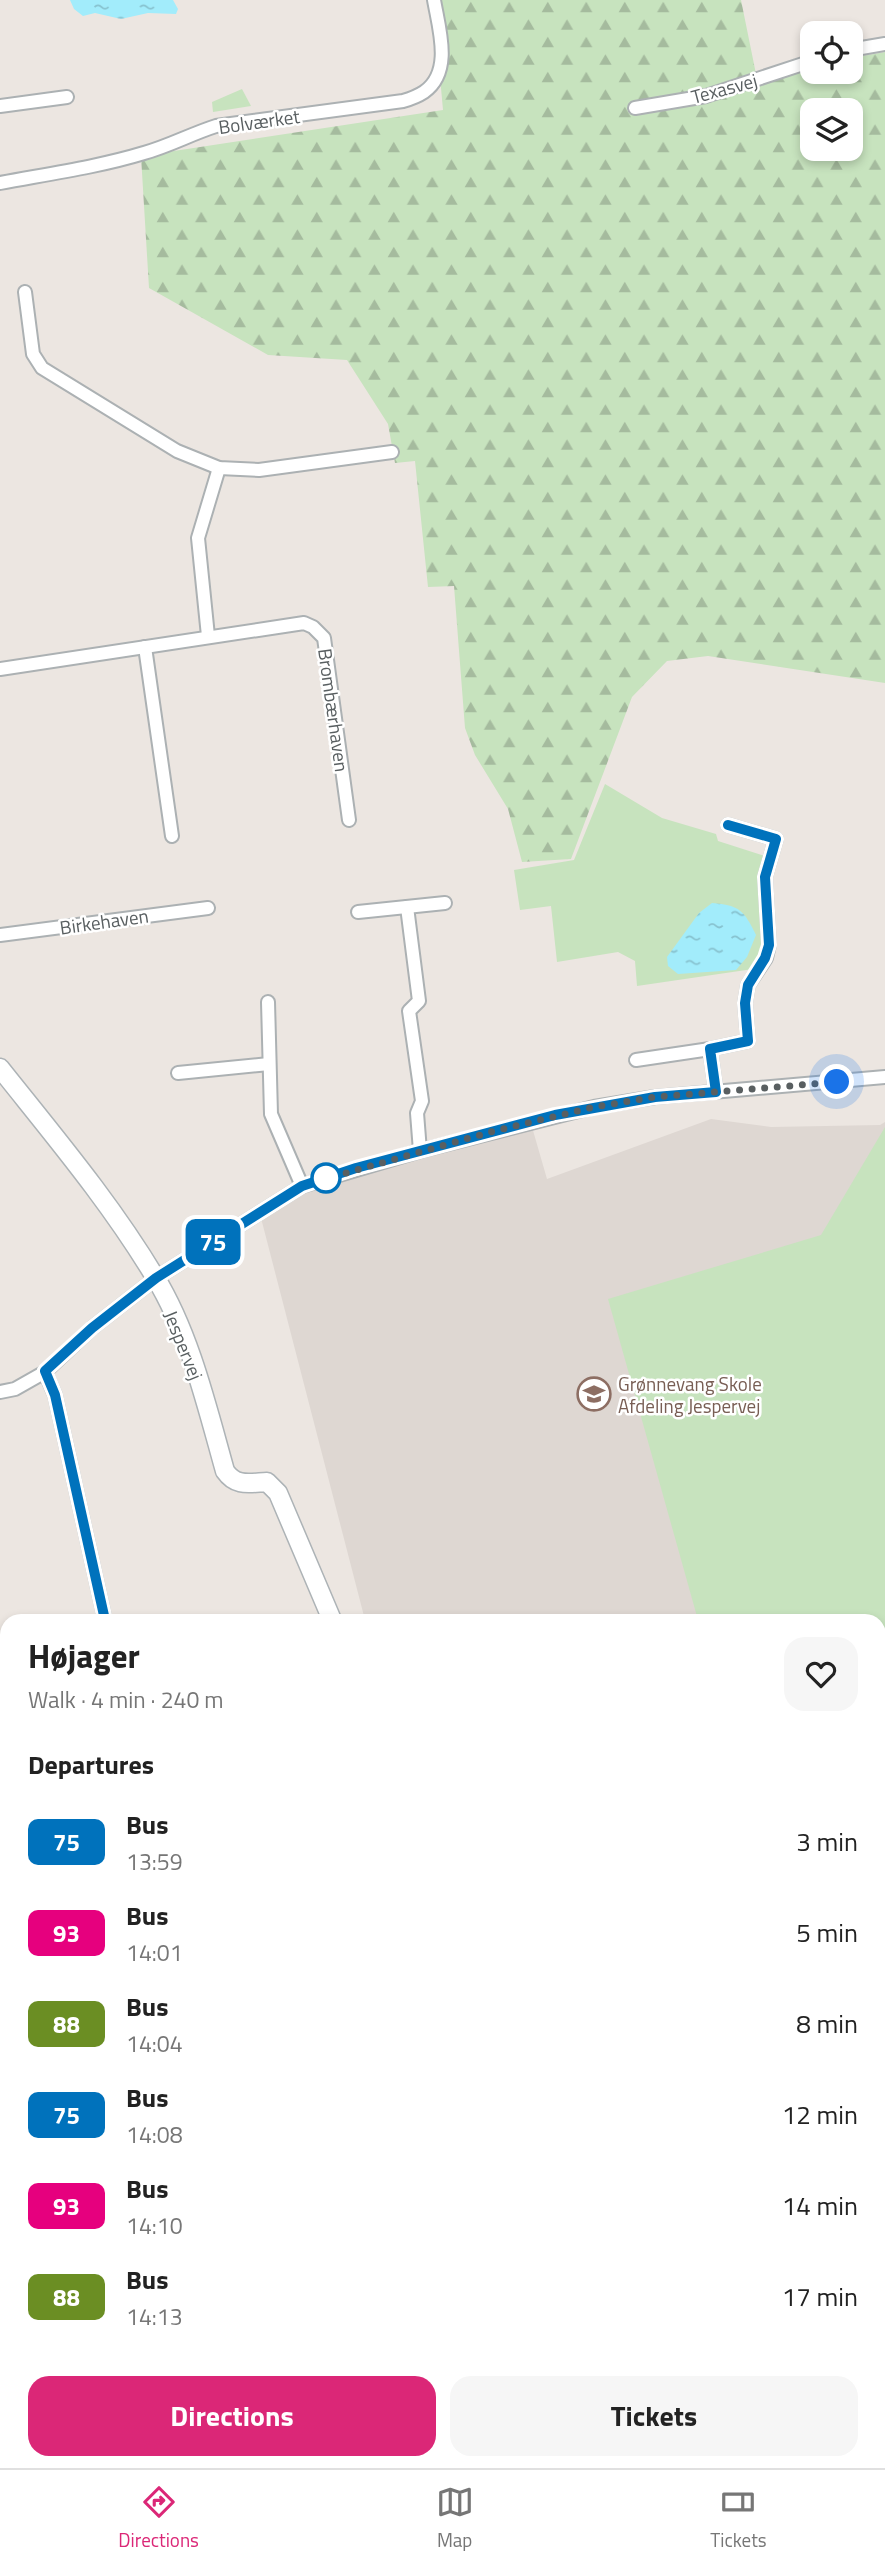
<!DOCTYPE html>
<html lang="en">
<head>
<meta charset="utf-8">
<style>
	body { margin:0; font-family:"Titillium Web",sans-serif; background:#f6f6f6; color:#222; height:100vh; display:flex; flex-direction:column; font-size:26px; white-space:nowrap }
	* { box-sizing:border-box; margin:0 }
	p { font-size:23px; color:#767676 }
	.icon { flex:none; width:38px; height:38px; fill:none; stroke:currentColor; stroke-width:2; stroke-linecap:round; stroke-linejoin:round }
	.map { position:relative; flex:1; overflow:hidden }
	.details { position:absolute; left:0px; top:1614px; width:886px; height:856px; display:flex; flex-direction:column; background:#fff; border-radius:21px 21px 0 0; box-shadow:0 4px 10px #0003 }
	.details>* { flex:none }
	.badge { padding:0 14px; border-radius:10px; font-size:24px; line-height:46px }
	.buttons { position:absolute; left:800px; top:21px; display:grid; gap:14px }
	.buttons a { display:grid; place-items:center; width:63px; height:63px; border-radius:14px; background:#fff; box-shadow:0 4px 10px #0003; font-size:35px }
	.you { position:absolute; width:35px; height:35px; margin:-18px; border:5px solid #fff; border-radius:50%; background:#1a73e8; box-shadow:0 0 0 10px #1a73e833 }
	.map>.badge { position:absolute; translate:-50% -50%; box-shadow:0 0 0 4px #fff }
	h2 { padding:0 28px; font-size:26px; line-height:63px }
	.round { display:grid; place-items:center; flex:none; width:74px; height:74px; border-radius:21px; background:#f6f6f6 }
	.summary { display:flex; align-items:center; justify-content:space-between; height:119px; padding:0 28px }
	h1 { font-size:33px; font-weight:700; line-height:52px }
	.action { display:flex; gap:14px; margin-top:auto; padding:14px 28px }
	.action a { flex:1; height:80px; border-radius:21px; background:#db2777; color:#fff; font-size:28px; font-weight:700; line-height:80px; text-align:center }
	.action a+a { background:#f6f6f6; color:#222 }
	ul { padding:0; list-style:none }
	li { display:flex; align-items:center; gap:21px; height:91px; padding:0 28px }
	li div { flex:1 }
	li b { display:block; font-size:26px }
	li em { font-style:normal }
	li .badge { min-width:77px; font-weight:700; text-align:center }
	.tab-bar { display:flex; justify-content:space-around; align-items:center; height:98px; border-top:2px solid #e0e0e0; background:#fff; font-size:19px; color:#767676 }
	.tab-bar a { display:grid; justify-items:center; gap:4px }
	.tab-bar .selected { color:#db2777 }
	.map>svg:first-child { display:block }
	.education { fill:#ded7d2 }
	.grass { fill:url(#grass-dots) }
	.forest { fill:url(#forest-firs); fill-rule:evenodd }
	.park { fill:#c7e3be }
	.water { fill:url(#water-ripples) }
	.lines { fill:none; stroke-linecap:round; stroke-linejoin:round }
	.street-casing { stroke:#acb1b3; stroke-width:16 }
	.secondary-casing { stroke:#adb3b6; stroke-width:21 }
	.street { stroke:#fff; stroke-width:12 }
	.secondary { stroke:#fff; stroke-width:18 }
	.line-casing { stroke:#fff; stroke-width:16 }
	.line { stroke:#0072bc; stroke-width:10 }
	.walk { stroke:#595f61; stroke-width:7; stroke-dasharray:0 12.6 }
	.stop-dot { fill:#fff; stroke:#0072bc; stroke-width:3.5 }
	.labels { text-anchor:middle; dominant-baseline:central; stroke-width:5; stroke-linejoin:round; paint-order:stroke }
	.street-label { font-size:19px; fill:#595f61; stroke:#fff }
	.education-label { font-size:19px; fill:#785e54; stroke:#fff; text-anchor:start }
</style>
</head>
<body>
<div class="map">
<svg width="885" height="2468" viewBox="0 0 885 2468">
	<defs>
		<pattern id="grass-dots" width="8" height="8" patternUnits="userSpaceOnUse" patternTransform="scale(1.75)"><rect width="8" height="8" fill="#c7e3be"/><path d="M2 2h.1M6 6h.1" fill="none" stroke="#a5bb9e" stroke-width="1.8" stroke-linecap="round"/></pattern>
		<pattern id="forest-firs" width="22" height="20" patternUnits="userSpaceOnUse" patternTransform="scale(1.75)"><rect width="22" height="20" fill="#c7e3be"/><path d="M5 1l3.5 6h-7zM16 11l3.5 6h-7z" fill="#a5bb9e"/></pattern>
		<pattern id="water-ripples" width="26" height="14" patternUnits="userSpaceOnUse" patternTransform="scale(1.75)"><rect width="26" height="14" fill="#a2ecfb"/><path d="M2 4q2-2 4 0t4 0M15 11q2-2 4 0t4 0" fill="none" stroke="#87c2cf"/></pattern>
	</defs>
	<rect width="100%" height="100%" fill="#ece6e1"/>
	<path class="education" d="M 711,1119 L 771,1127 L 880,1125 L 885,1122 L 885,1411 L 878,1620 L 365,1620 L 261,1218 L 300,1193 L 329,1183 L 532,1127 L 547,1179 Z"/>
	<path class="grass" d="M 885,1674 L 885,2228 L 879,2230 L 878,1676 Z"/>
	<path class="forest" d="M 431,0 L 741,0 L 756,74 L 812,65 L 812,72 L 850,72 L 851,58 L 885,52 L 885,683 L 708,656 L 667,661 L 632,697 L 571,859 L 522,862 L 508,809 L 475,755 L 465,728 L 454,586 L 428,587 L 415,461 L 395,463 L 388,424 L 347,360 L 268,355 L 149,288 L 141,156 L 443,110 L 436,33 ZM 812,110 L 850,110 L 850,149 L 812,149 Z"/>
	<g class="park">
		<path d="M 242,89 L 251,106 L 213,112 L 212,102 Z"/>
		<path d="M 605,784 L 662,818 L 716,834 L 718,841 L 765,856 L 764,946 L 753,969 L 637,986 L 635,961 L 618,952 L 557,962 L 551,906 L 520,910 L 514,870 L 574,860 Z"/>
		<path d="M 885,1127 L 885,1674 L 879,1676 L 878,1620 L 698,1620 L 608,1299 L 821,1235 Z"/>
	</g>
	<g class="water">
		<path d="M 70,0 L 173,0 L 178,9 L 176,14 L 148,13 L 121,19 L 95,13 L 83,16 L 74,9 Z"/>
		<path d="M 712,903 C 740,905 744,911 756,935 L 747,957 L 736,970 L 678,974 L 668,966 L 667,957 L 699,913 Z"/>
	</g>
	<g class="lines">
		<defs>
			<g id="street">
				<path d="M 850,50 L 885,44"/>
				<path d="M 0,106 L 67,97"/>
				<path d="M 635,108 L 706,96 L 812,61"/>
				<path d="M 0,183 C 48,174 98,167 144,153 C 169,146 191,134 216,126 L 403,101 C 410,99 418,96 424,92 C 453,72 439,29 434,0"/>
				<path d="M 25,292 L 33,354 L 42,368 L 177,451 L 219,468 L 259,470 L 392,452"/>
				<path d="M 208,636 L 198,538 L 219,468"/>
				<path d="M 145,647 L 172,836"/>
				<path d="M 0,669 L 304,623 L 313,627 L 324,638 L 349,820"/>
				<path d="M 407,907 L 419,1001 L 409,1011 L 422,1101 L 417,1113 L 420,1151"/>
				<path d="M 358,912 L 445,903"/>
				<path d="M 0,935 L 208,908"/>
				<path d="M 268,1002 L 271,1114 L 302,1186"/>
				<path d="M 710,1049 L 748,1041 L 745,1003 L 748,985 L 766,958 L 769,945 L 765,877 L 776,839 L 728,825"/>
				<path d="M 636,1060 L 710,1049 L 716,1092"/>
				<path d="M 178,1073 L 269,1064"/>
				<path d="M 45,1372 L 55,1395 L 105,1620"/>
				<path d="M 0,1392 L 15,1389 L 45,1372 L 92,1328 L 156,1278 L 302,1186 L 420,1151 L 594,1107 L 655,1097 L 885,1077"/>
				<path d="M 0,1772 L 7,1771"/>
				<path d="M 2,2468 L 29,2462"/>
			</g>
			<g id="secondary">
				<path d="M 0,1068 C 54,1136 110,1202 155,1277 C 190,1334 207,1407 225,1471 C 236,1487 249,1483 267,1482 L 278,1493 L 332,1620"/>
				<path d="M 0,2327 L 7,2326"/>
				<path d="M 550,2468 L 552,2462"/>
			</g>
		</defs>
		<use href="#street" class="street-casing"/>
		<use href="#secondary" class="secondary-casing"/>
		<use href="#street" class="street"/>
		<use href="#secondary" class="secondary"/>
	</g>
	<g class="lines">
		<defs>
			<path id="line" d="M 105,1620 L 55,1395 L 45,1371 L 92,1328 L 156,1278 L 302,1186 L 356,1168 L 555,1115 L 655,1097 L 716,1092 L 710,1049 L 748,1041 L 745,1003 L 748,985 L 765,958 L 769,945 L 765,877 L 776,839 L 728,825"/>
		</defs>
		<use href="#line" class="line-casing"/>
		<use href="#line" class="line"/>
		<path class="walk" d="M 326,1178 L 318,1181 L 494,1131 L 594,1107 L 655,1097 L 837,1082"/>
	</g>
	<defs>
		<symbol id="school-ring" viewBox="-11 -11 22 22"><circle r="9.5" fill="#fff" stroke="#8d6e63" stroke-width="1.5"/><path d="M0-5L7-2L0 1L-7-2ZM-4 1L0 2.5L4 1V4Q0 6-4 4Z" fill="#8d6e63"/></symbol>
	</defs>
	<g fill-rule="evenodd">
		<use href="#school-ring" x="575" y="1375" width="38" height="38"/>
	</g>
	<circle class="stop-dot" cx="326" cy="1178" r="14"/>
	<g class="labels">
		<g class="street-label">
			<text transform="translate(724 88) rotate(-15)">Texasvej</text>
			<text transform="translate(259 121) rotate(-8)">Bolværket</text>
			<text transform="translate(334 710) rotate(82)">Brombærhaven</text>
			<text transform="translate(104 921) rotate(-8)">Birkehaven</text>
			<text transform="translate(184 1345) rotate(68)">Jespervej</text>
		</g>
		<g class="education-label">
			<text x="618" y="1383">Grønnevang Skole<tspan x="618" dy="22">Afdeling Jespervej</tspan></text>
		</g>
	</g>
</svg>
<div class="buttons">
<a><svg class="icon" aria-label="locate" viewBox="0 0 24 24"><circle cx="12" cy="12" r="6"/><path d="M12 2v4M12 18v4M2 12h4M18 12h4"/></svg></a>
<a><svg class="icon" aria-label="layers" viewBox="0 0 24 24"><path d="M12 4l9 5-9 5-9-5zM3 14l9 5 9-5"/></svg></a>
</div>
<div class="you" style="left:837px;top:1082px"></div>
<b class="badge" style="left:213px;top:1242px;background:#0072bc;color:#fff">75</b>
<section class="details">
<div class="summary"><div><h1>Højager</h1><p>Walk · 4 min · 240 m</p></div><a class="round"><svg class="icon" aria-label="heart" viewBox="0 0 24 24"><path d="M12 20l-8-8c-3-5 5-10 8-4 3-6 11-1 8 4z"/></svg></a></div>
<h2>Departures</h2>
<ul>
<li><span class="badge" style="background:#0072bc;color:#fff">75</span><div><b>Bus</b><p>13:59</p></div><em>3 min</em></li>
<li><span class="badge" style="background:#e6007e;color:#fff">93</span><div><b>Bus</b><p>14:01</p></div><em>5 min</em></li>
<li><span class="badge" style="background:#6b8e23;color:#fff">88</span><div><b>Bus</b><p>14:04</p></div><em>8 min</em></li>
<li><span class="badge" style="background:#0072bc;color:#fff">75</span><div><b>Bus</b><p>14:08</p></div><em>12 min</em></li>
<li><span class="badge" style="background:#e6007e;color:#fff">93</span><div><b>Bus</b><p>14:10</p></div><em>14 min</em></li>
<li><span class="badge" style="background:#6b8e23;color:#fff">88</span><div><b>Bus</b><p>14:13</p></div><em>17 min</em></li>
</ul>
<div class="action"><a>Directions</a><a>Tickets</a></div>
</section>
</div>
<nav class="tab-bar">
<a class="selected"><svg class="icon" aria-label="directions" viewBox="0 0 24 24"><path d="M12 3l9 9-9 9-9-9zM9 14v-3h6M13 9l2 2-2 2"/></svg>Directions</a>
<a><svg class="icon" aria-label="map" viewBox="0 0 24 24"><path d="M3 6l6-2 6 2 6-2v14l-6 2-6-2-6 2zM9 4v14M15 6v14"/></svg>Map</a>
<a><svg class="icon" aria-label="tickets" viewBox="0 0 24 24"><path d="M3 7h18v10H3zM15 7v10"/></svg>Tickets</a>
</nav>
</body>
</html>
